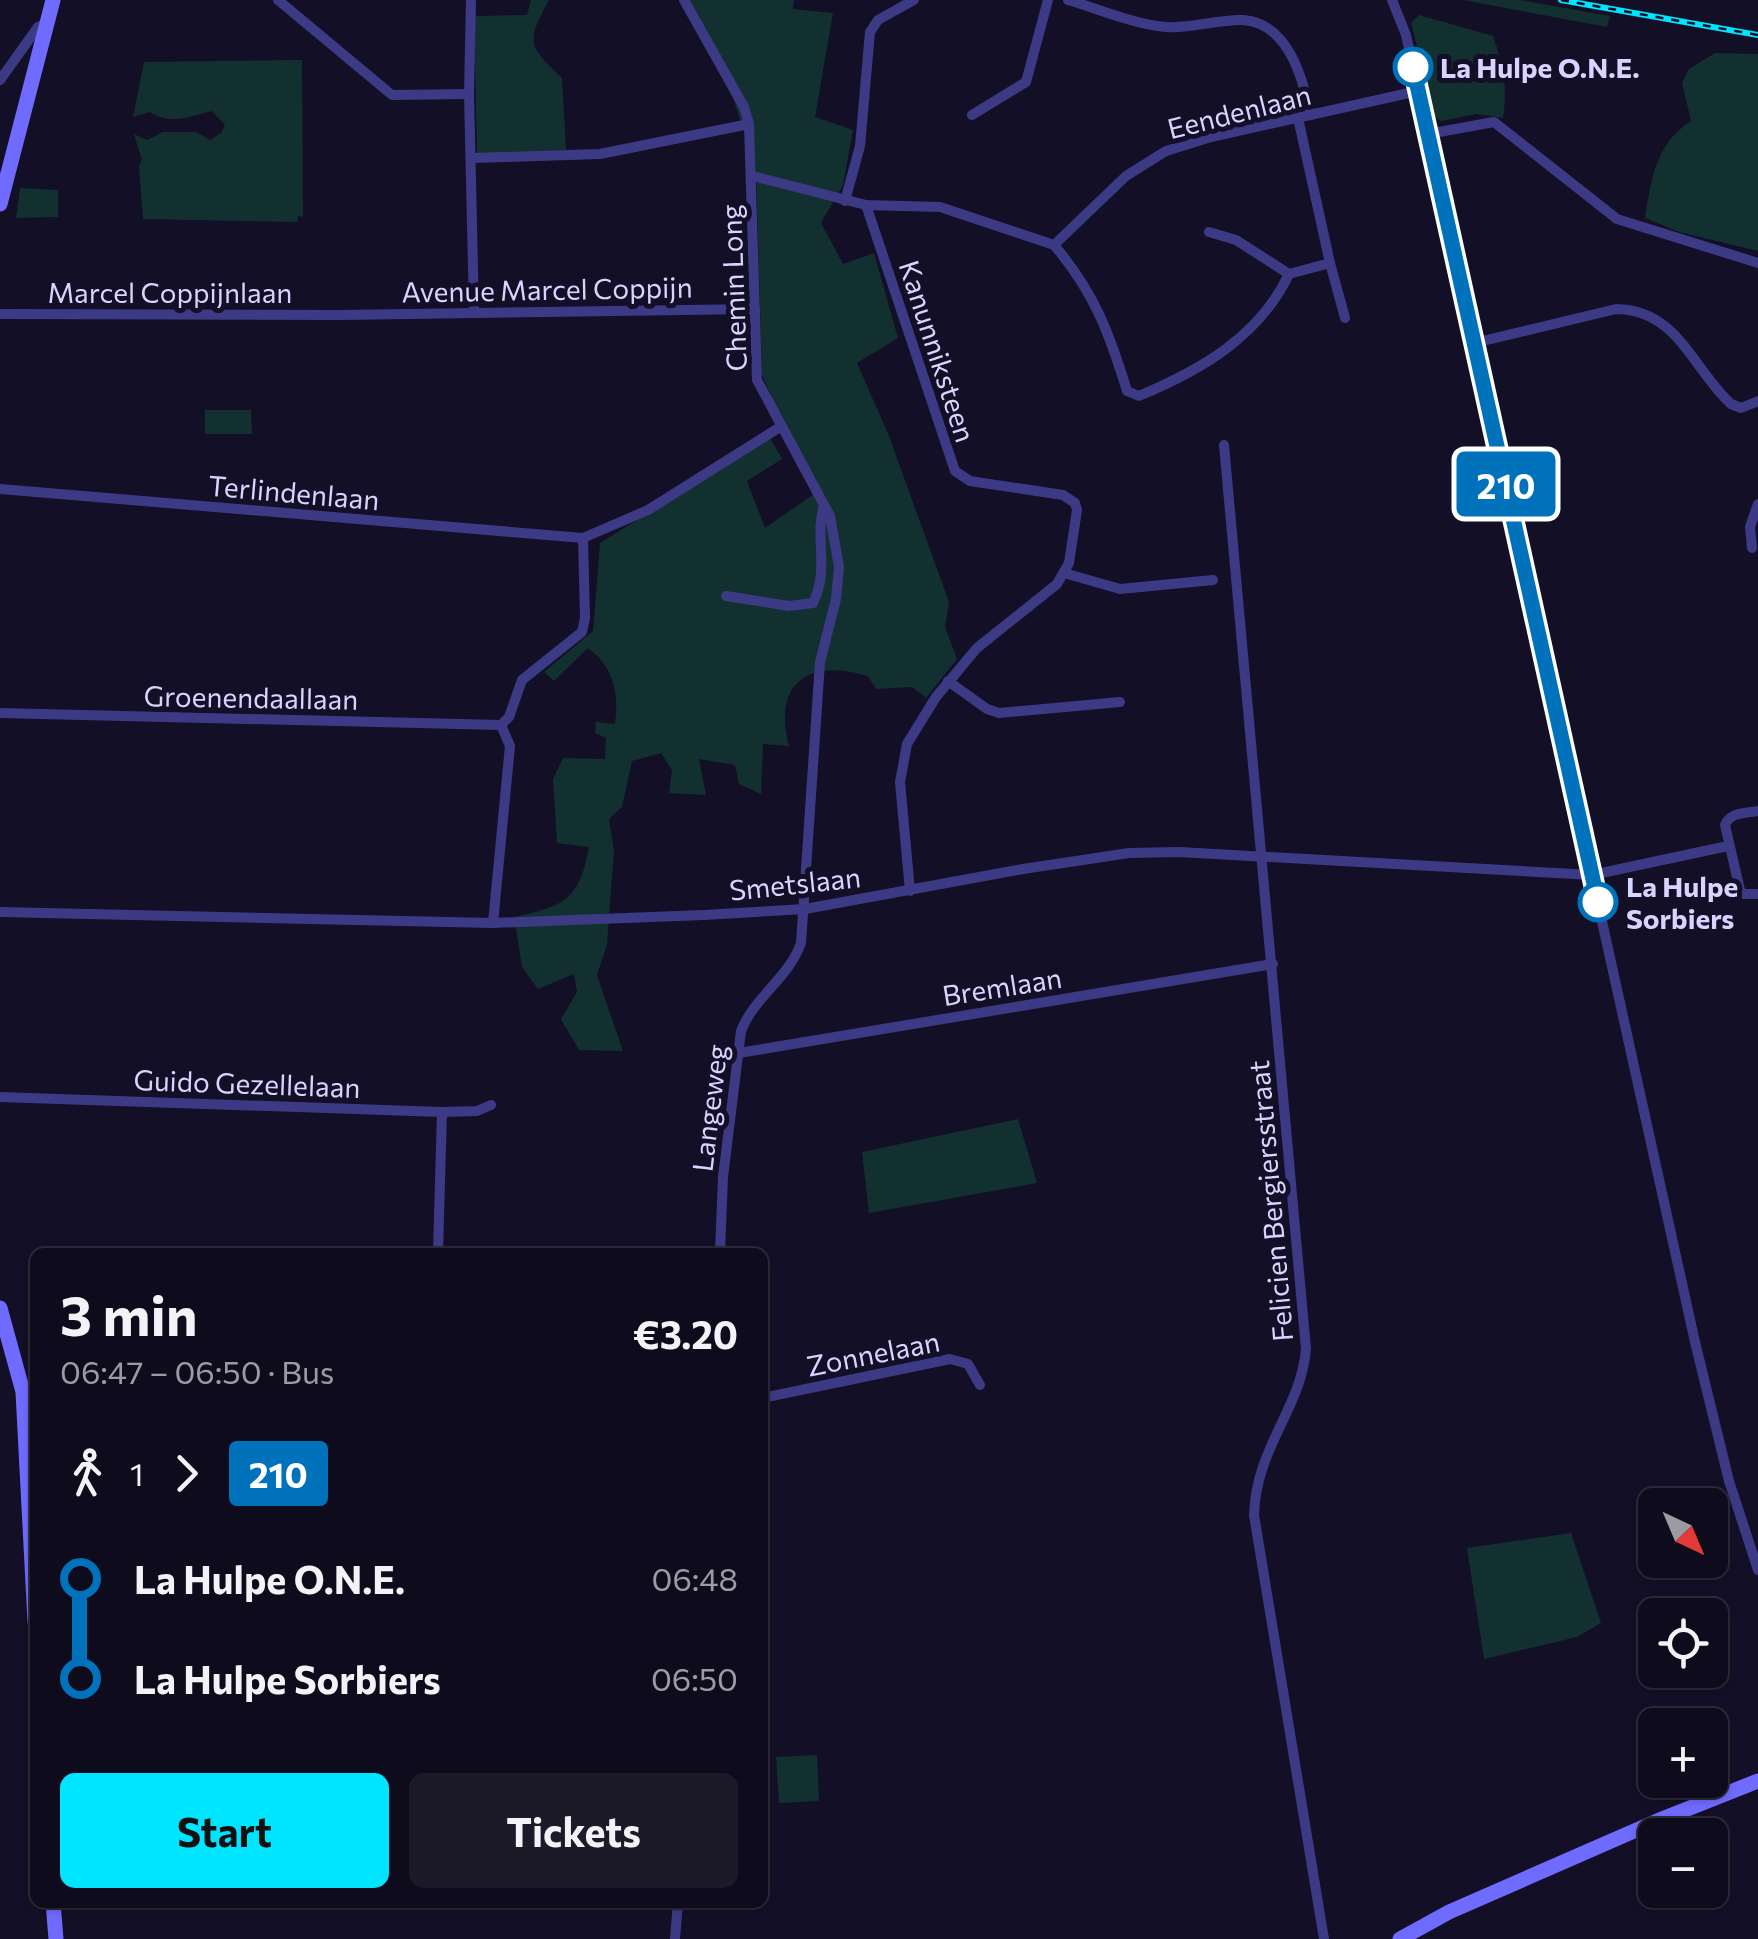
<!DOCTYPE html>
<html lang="en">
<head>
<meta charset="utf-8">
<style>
	body { margin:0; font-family:Commissioner,sans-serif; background:#1c1929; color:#f1f3f6; height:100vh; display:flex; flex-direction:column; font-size:38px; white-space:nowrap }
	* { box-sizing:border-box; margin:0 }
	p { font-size:32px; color:#9b9ba3 }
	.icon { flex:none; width:55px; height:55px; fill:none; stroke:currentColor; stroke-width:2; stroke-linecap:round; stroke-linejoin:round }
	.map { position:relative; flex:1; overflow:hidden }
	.panel { position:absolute; left:30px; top:1248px; width:738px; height:660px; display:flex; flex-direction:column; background:#0e0b1c; border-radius:15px; box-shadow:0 2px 8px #0004,0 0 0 2px #2e2b3b }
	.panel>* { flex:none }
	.badge { padding:0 20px; border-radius:8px; font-size:35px; line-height:65px }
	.needle { width:65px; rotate:136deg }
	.tools { position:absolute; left:1638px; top:1488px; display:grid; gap:20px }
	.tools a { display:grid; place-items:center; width:90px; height:90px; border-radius:15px; background:#0e0b1c; box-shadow:0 2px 8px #0004,0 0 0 2px #2e2b3b; font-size:50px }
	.map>.badge { position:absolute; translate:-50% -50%; box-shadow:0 0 0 5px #fff }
	.legs { display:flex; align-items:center; gap:15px; height:110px; padding:0 30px; font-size:32px }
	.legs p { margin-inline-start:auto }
	.overview { display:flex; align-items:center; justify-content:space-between; height:170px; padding:0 30px }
	h1 { font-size:55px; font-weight:700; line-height:75px }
	.button { display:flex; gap:20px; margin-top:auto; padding:20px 30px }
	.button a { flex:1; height:115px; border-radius:15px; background:#00e5ff; color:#111; font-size:40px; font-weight:700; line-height:115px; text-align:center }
	.button a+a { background:#1c1929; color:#f1f3f6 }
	ul { padding:0 30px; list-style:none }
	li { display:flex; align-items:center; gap:35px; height:100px; font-size:38px }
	li i { display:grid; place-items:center; width:15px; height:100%; margin:0 12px; background:currentColor }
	li i::after { content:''; width:25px; height:25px; margin:-12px; border:8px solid; border-radius:50%; background:#0e0b1c }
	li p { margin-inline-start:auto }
	li:first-child i { background:linear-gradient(#0000 50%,currentColor 0) }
	li:last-child i { background:linear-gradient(currentColor 50%,#0000 0) }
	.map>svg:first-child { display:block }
	.green { fill:#12302f }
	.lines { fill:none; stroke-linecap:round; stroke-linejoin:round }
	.street { stroke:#3d3a85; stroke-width:10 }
	.secondary { stroke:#6f6bff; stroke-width:15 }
	.rail-casing { stroke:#00e5ff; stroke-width:6 }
	.rail { stroke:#130f26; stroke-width:2.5; stroke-dasharray:8; stroke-linecap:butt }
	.line-1-casing { stroke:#fff; stroke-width:22 }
	.line-1 { stroke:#0072bc; stroke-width:15 }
	.stop-1-dot { fill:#fff; stroke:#0072bc; stroke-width:5 }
	.labels { text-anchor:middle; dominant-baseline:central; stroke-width:10; stroke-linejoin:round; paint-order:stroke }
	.stop-label { font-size:28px; font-weight:bold; fill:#d9d4ff; stroke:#130f26; text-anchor:start }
	.street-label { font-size:28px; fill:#d9d4ff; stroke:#130f26 }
</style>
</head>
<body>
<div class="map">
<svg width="1758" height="1939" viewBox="0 0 1758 1939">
	<rect width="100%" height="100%" fill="#130f26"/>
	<g class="green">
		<path d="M 531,0 L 549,0 C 526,43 527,44 562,78 L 566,150 L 477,157 L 474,16 L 527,15 Z"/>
		<path d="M 679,0 L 794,0 L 793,9 L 833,13 L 815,117 L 853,130 L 843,185 L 821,223 L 843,264 L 874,253 L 898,338 L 857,363 L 889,436 L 949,602 L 945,627 L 957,659 L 926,698 L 912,687 L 876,689 L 868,676 C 810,658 772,682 789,746 L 763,744 L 761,794 L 739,784 L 735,765 L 699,759 L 706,795 L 669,793 L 672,770 L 661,753 L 632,761 L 622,807 L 609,819 L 614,851 L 607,944 L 597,975 L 623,1051 L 579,1050 L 561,1019 L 577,992 L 574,974 L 538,989 L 522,967 L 514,917 C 564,906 579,901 589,847 L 557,843 L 553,779 L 563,758 L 605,759 L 606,738 L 595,733 L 596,722 L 615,724 C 619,694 614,667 588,648 L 554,681 L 544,672 L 593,631 L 600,543 L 770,438 L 782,459 L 747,481 L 765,528 L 814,494 L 762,375 L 756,171 L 730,88 Z"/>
		<path d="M 1463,0 L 1520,0 L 1610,16 L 1607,27 Z"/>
		<path d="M 1419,15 L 1493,36 C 1503,64 1508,87 1503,118 L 1476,114 L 1441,121 L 1435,117 L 1411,23 Z"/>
		<path d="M 1715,53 L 1758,54 L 1758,251 L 1679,232 L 1645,218 C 1651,179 1656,143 1691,121 L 1682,83 L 1689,69 Z"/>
		<path d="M 302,60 L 303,217 L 298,216 L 297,222 L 143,219 L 139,166 L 142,160 L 134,134 L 147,140 L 163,132 L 196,132 L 210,140 L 221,133 L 225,125 L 212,111 C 190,116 172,126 150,112 L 133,117 L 144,62 Z"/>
		<path d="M 20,188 L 58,190 L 58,217 L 16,218 Z"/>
		<path d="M 205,410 L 251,410 L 252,434 L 205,434 Z"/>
		<path d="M 1018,1119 L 1037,1183 L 869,1213 L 862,1152 Z"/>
		<path d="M 1571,1533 L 1601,1623 L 1577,1637 L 1484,1659 L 1467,1548 Z"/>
		<path d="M 817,1755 L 819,1801 L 779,1803 L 776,1757 Z"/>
	</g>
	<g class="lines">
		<g class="street">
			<path d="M 278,0 L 392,95 L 469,94"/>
			<path d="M 471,0 L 469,94 L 474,311"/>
			<path d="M 684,0 L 744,107 L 749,124 L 757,380 L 830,516 L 839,567 L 836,599 L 820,662 L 801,943 C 789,978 754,997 741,1031 L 723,1177 L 720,1252"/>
			<path d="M 1068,0 C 1099,9 1133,24 1166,27 C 1192,29 1218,19 1243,20 C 1289,23 1303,80 1311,115"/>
			<path d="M 1392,0 L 1406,35 L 1695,1342 L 1729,1481 L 1758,1570"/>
			<path d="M 0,80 L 38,27 L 47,23"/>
			<path d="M 972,115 L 1026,82 L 1048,0"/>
			<path d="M 1428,134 L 1494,122 L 1617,219 L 1758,263"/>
			<path d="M 473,158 L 600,154 L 749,124"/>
			<path d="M 753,176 L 866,205 L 940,207 L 1054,245 L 1126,176 L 1166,151 L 1211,137 L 1418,91"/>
			<path d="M 845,201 L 860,146 L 870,32 L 878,20 L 914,0"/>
			<path d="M 866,205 L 955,471 L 970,481 L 1063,495 L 1075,503 L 1077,510 L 1069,563 L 1057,584 L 977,648 L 936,697 L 907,744 L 900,782 L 910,891"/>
			<path d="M 1209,232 L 1236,240 L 1289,274"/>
			<path d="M 1054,245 C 1094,292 1109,332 1127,391 L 1139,396 C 1201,370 1259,337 1289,274 L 1330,263 L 1298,118"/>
			<path d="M 1330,263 L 1345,318"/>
			<path d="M 0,314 L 340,315 L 755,309"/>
			<path d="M 1474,343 L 1616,309 C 1678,310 1691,367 1731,404 L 1741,408 L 1758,401"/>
			<path d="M 1224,445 L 1306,1349 C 1301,1409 1256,1447 1254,1515 L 1324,1939"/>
			<path d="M 0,489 L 583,538 L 648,510 L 780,427"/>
			<path d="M 1752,548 L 1750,527 L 1758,504"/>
			<path d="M 1064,573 L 1120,589 L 1213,580"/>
			<path d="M 726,596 L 789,606 L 813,603 C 830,569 814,537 824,506"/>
			<path d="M 948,681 L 987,709 L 999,713 L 1120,702"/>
			<path d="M 0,713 L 501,725"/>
			<path d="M 1758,811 C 1746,813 1730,812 1725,825 L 1740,890 L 1743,894 L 1758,894"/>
			<path d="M 0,912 L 493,923 L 704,915 L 805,909 L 1023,869 L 1129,853 L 1179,852 L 1592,875 L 1728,846"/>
			<path d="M 493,923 L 510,746 L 501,725 L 509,717 L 522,680 L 582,632 L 585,618 L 583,538"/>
			<path d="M 739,1053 L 1273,964"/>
			<path d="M 0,1097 L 442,1112 L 477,1111 L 491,1105"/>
			<path d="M 438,1252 L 442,1112"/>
			<path d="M 762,1398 L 950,1359 L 968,1364 L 980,1385"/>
			<path d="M 675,1939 L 678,1902"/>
		</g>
		<g class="secondary">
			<path d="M 0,204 L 53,0"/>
			<path d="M 0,1308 L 23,1392 L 35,1622"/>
			<path d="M 53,1902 L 56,1939"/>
			<path d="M 1400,1939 L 1449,1912 L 1657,1821 L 1758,1781"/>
		</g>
		<defs>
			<path id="rail" d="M 1561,0 L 1758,35"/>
		</defs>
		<use href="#rail" class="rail-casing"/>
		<use href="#rail" class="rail"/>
	</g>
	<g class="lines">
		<defs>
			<path id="line-1" d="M 1413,67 L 1598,902"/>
		</defs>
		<use href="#line-1" class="line-1-casing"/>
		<use href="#line-1" class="line-1"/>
	</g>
	<g class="stop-1-dot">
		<circle cx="1413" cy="67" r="18"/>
		<circle cx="1598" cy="902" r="18"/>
	</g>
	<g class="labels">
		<g class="stop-label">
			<text x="1440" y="67">La Hulpe O.N.E.</text>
			<text x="1626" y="886">La Hulpe<tspan x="1626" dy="32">Sorbiers</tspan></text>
		</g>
		<g class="street-label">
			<text transform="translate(1239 111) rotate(-14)">Eendenlaan</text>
			<text transform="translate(733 288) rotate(-92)">Chemin Long</text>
			<text transform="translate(547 289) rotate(-1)">Avenue Marcel Coppijn</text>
			<text x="170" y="292">Marcel Coppijnlaan</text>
			<text transform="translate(938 351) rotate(72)">Kanunniksteen</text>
			<text transform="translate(294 492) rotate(5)">Terlindenlaan</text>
			<text transform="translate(251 697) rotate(1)">Groenendaallaan</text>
			<text transform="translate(795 883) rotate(-6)">Smetslaan</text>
			<text transform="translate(1002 986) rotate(-9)">Bremlaan</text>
			<text transform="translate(247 1083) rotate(2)">Guido Gezellelaan</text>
			<text transform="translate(709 1108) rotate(-83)">Langeweg</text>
			<text transform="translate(1270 1201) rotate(-95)">Felicien Bergiersstraat</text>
			<text transform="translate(873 1353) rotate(-11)">Zonnelaan</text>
		</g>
	</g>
</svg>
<div class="tools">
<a><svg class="needle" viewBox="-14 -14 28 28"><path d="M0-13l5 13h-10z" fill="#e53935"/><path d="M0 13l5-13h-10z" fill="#9b9ba3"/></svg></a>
<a><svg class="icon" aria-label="locate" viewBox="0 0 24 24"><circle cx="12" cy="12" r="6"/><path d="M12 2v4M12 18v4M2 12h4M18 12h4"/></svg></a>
<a>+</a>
<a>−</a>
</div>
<b class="badge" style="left:1506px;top:484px;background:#0072bc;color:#fff">210</b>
<section class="panel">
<div class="overview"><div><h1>3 min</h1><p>06:47 – 06:50 · Bus</p></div><b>€3.20</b></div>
<div class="legs"><svg class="icon" aria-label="walk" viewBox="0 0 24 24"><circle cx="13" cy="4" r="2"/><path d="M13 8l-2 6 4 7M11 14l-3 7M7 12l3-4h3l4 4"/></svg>1<svg class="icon" aria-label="forward" viewBox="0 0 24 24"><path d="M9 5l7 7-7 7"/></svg><b class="badge" style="background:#0072bc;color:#fff">210</b></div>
<ul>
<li><i style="color:#0072bc"></i><b>La Hulpe O.N.E.</b><p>06:48</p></li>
<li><i style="color:#0072bc"></i><b>La Hulpe Sorbiers</b><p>06:50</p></li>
</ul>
<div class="button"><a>Start</a><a>Tickets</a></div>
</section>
</div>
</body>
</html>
